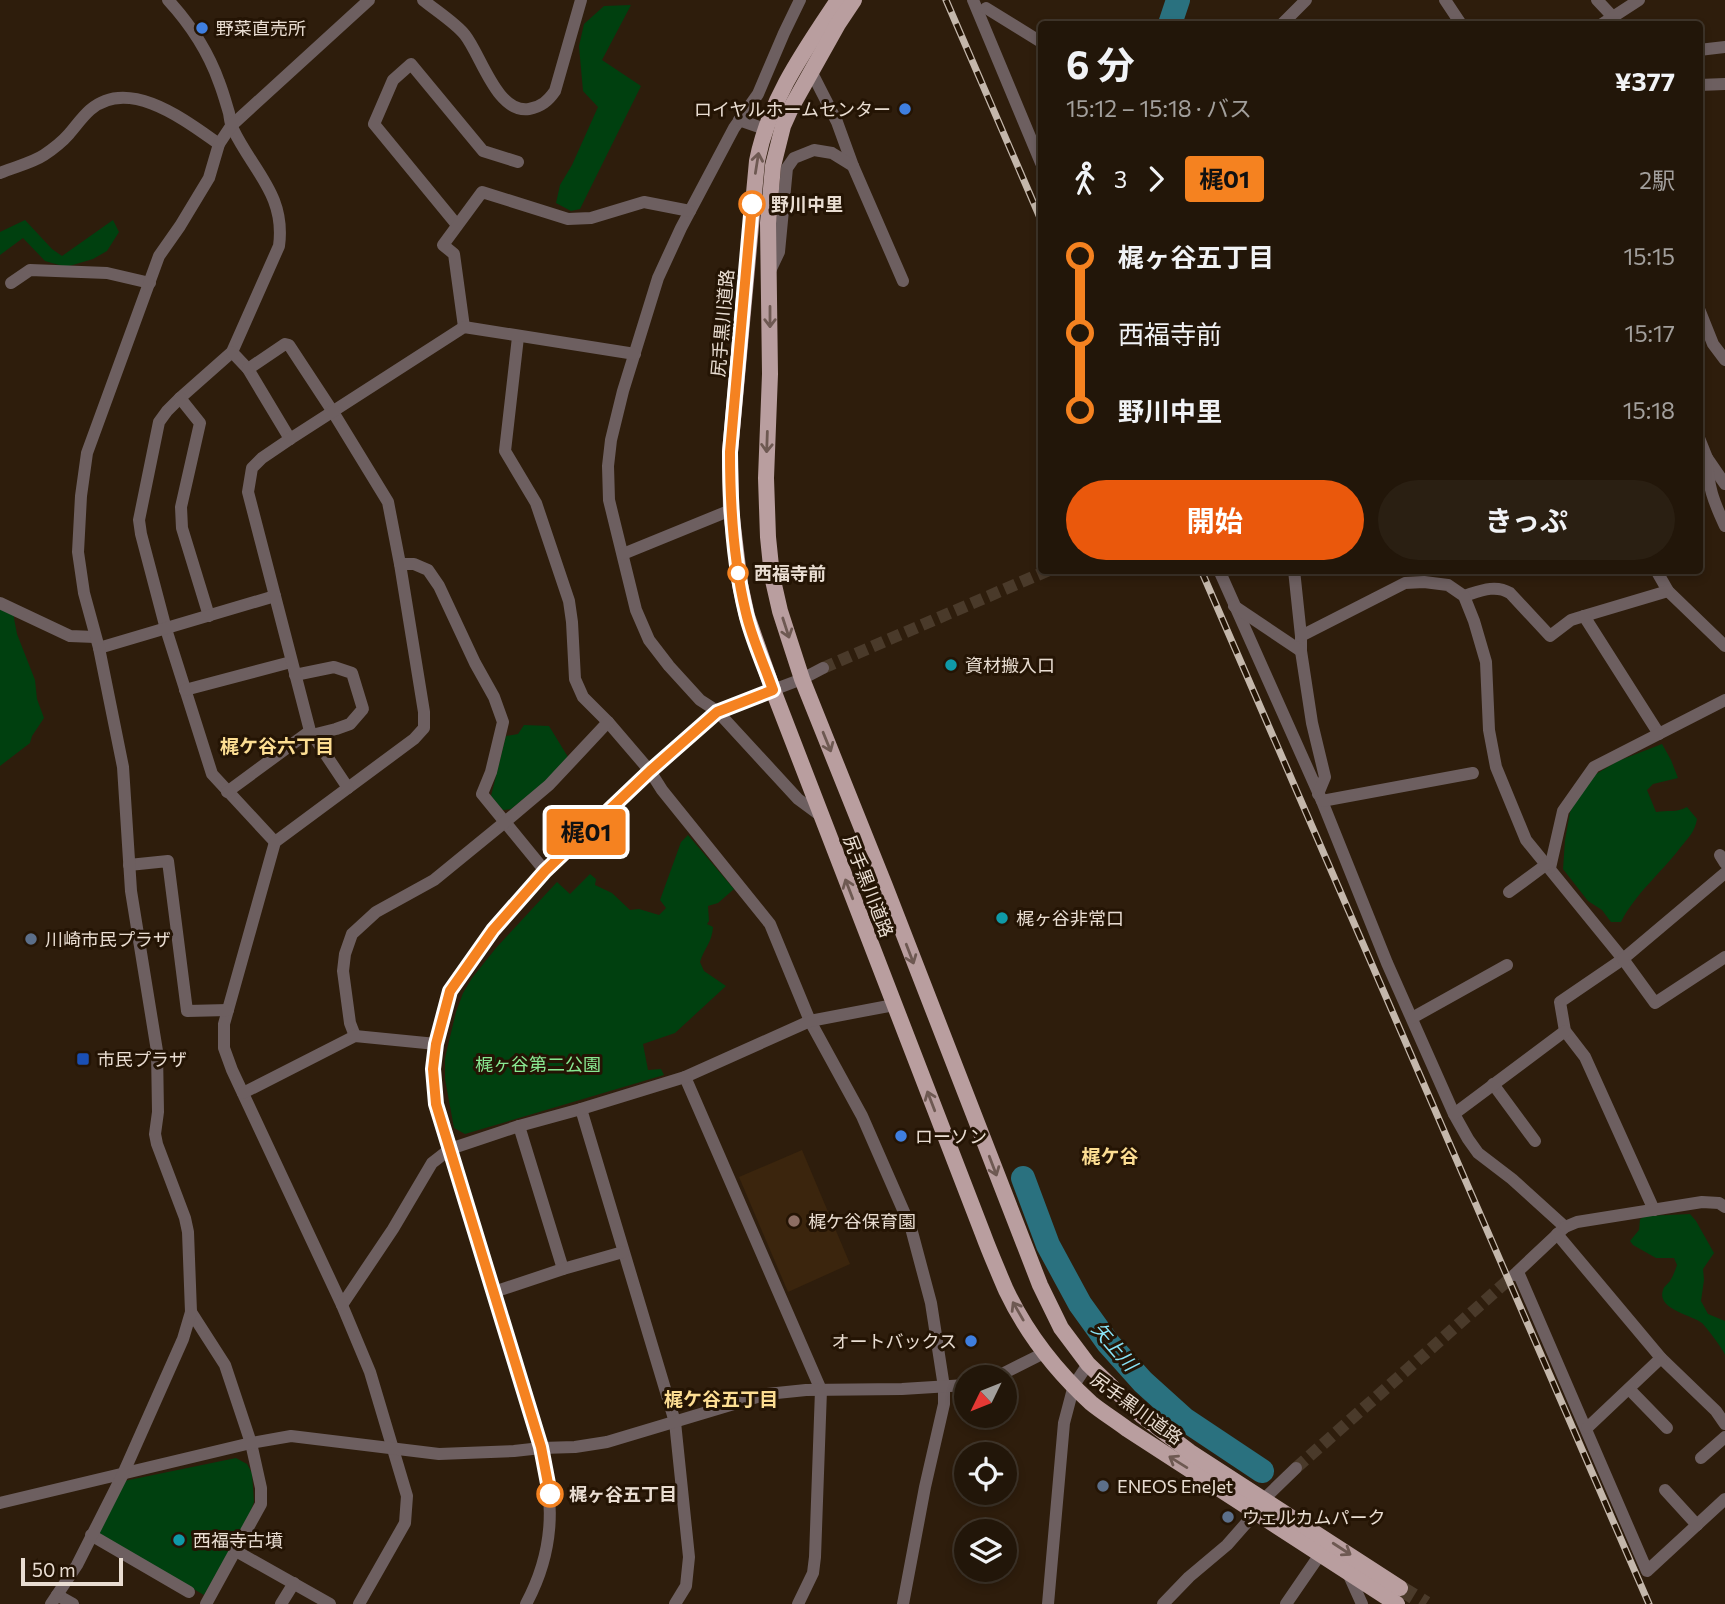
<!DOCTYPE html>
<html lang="ja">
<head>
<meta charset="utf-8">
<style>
	body { margin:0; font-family:Commissioner,"Noto Sans JP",sans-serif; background:#2a1f12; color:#f1f3f6; height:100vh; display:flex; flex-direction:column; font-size:26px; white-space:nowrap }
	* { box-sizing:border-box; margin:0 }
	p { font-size:23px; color:#a29f9c }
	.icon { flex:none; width:38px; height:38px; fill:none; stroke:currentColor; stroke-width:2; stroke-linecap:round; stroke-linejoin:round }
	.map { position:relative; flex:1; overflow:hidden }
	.panel { position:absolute; left:1038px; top:21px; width:665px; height:553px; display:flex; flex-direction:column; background:#221609; border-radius:7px; box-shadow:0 4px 10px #0003,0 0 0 2px #3f352a }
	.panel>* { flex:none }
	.badge { padding:0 14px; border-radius:5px; font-size:24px; line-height:46px }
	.needle { width:46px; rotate:227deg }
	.tools { position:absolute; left:954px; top:1365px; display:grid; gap:14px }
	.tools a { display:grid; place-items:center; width:63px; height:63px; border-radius:50%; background:#221609; box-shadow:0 4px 10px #0003,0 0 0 2px #3f352a; font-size:35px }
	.scale { position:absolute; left:21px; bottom:18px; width:102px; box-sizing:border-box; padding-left:7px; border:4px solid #e9ddd2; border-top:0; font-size:19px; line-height:24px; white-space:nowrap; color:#e9ddd2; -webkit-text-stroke:5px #241404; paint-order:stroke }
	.map>.badge { position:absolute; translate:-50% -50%; box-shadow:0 0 0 4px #fff }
	.legs { display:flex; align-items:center; gap:10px; height:77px; padding:0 28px; font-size:23px }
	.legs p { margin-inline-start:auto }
	.head { display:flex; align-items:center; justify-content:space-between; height:119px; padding:0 28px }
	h1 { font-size:38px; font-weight:700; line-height:52px }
	.action { display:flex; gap:14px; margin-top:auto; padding:14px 28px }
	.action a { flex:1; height:80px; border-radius:42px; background:#ea580c; color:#fff; font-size:28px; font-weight:700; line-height:80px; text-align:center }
	.action a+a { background:#2a1f12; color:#f1f3f6 }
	ul { padding:0 28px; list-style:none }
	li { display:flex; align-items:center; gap:24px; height:77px; font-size:26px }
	li i { display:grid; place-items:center; width:10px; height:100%; margin:0 9px; background:currentColor }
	li i::after { content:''; width:18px; height:18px; margin:-9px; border:5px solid; border-radius:50%; background:#221609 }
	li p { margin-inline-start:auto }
	li:first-child i { background:linear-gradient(#0000 50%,currentColor 0) }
	li:last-child i { background:linear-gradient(currentColor 50%,#0000 0) }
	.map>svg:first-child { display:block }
	.built { fill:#3b250d }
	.green { fill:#00400f }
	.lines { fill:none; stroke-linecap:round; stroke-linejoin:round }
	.river { stroke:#2a717f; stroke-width:24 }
	.minor-tunnel { stroke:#4a3a2a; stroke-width:12; stroke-dasharray:12 6; stroke-linecap:butt }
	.major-tunnel { stroke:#4a3a2a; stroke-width:16; stroke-dasharray:16 8; stroke-linecap:butt }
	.minor { stroke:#6d5f60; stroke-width:12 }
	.major { stroke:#b99e9f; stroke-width:16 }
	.rail-casing { stroke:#c4b7ab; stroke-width:7 }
	.rail { stroke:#241404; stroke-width:4.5; stroke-dasharray:13; stroke-linecap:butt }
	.oneway { stroke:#6e5952 }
	.line-1-casing { stroke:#fff; stroke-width:16 }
	.line-1 { stroke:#f58220; stroke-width:10 }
	.shop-dot { fill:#3f7fe0; stroke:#241404; stroke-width:2.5 }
	.stop-1-dot { fill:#fff; stroke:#f58220; stroke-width:3.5 }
	.culture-dot { fill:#0f9aa8; stroke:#241404; stroke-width:2.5 }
	.service-dot { fill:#5c6f8a; stroke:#241404; stroke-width:2.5 }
	.transit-dot { fill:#1a4fb4; stroke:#241404; stroke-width:2.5 }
	.education-dot { fill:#8d6e63; stroke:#241404; stroke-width:2.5 }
	.labels { text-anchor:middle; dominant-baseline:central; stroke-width:6; stroke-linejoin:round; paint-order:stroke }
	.poi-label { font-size:18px; fill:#e9ddd2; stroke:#241404; text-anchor:start }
	.stop-label { font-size:18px; font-weight:bold; fill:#e9ddd2; stroke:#241404; text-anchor:start }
	.street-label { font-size:18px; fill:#e9ddd2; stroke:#241404 }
	.park-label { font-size:18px; fill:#89e992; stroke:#241404 }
	.neighbourhood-label { font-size:19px; font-weight:bold; fill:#fcdd92; stroke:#241404 }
	.water-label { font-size:19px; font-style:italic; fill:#8ae5f9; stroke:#241404 }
</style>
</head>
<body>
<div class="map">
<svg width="1725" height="1604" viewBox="0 0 1725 1604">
	<rect width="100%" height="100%" fill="#2e1d0c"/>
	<path class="built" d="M 802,1150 L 850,1264 L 788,1292 L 739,1177 Z"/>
	<g class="green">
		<path d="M 631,5 L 602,60 L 641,86 L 580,209 L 571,211 L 556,203 L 560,185 L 572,165 L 598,107 L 583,91 L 579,46 L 584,24 L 604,6 Z"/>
		<path d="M 25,220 L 52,249 L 62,256 L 113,220 L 119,232 L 107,251 L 93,259 L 66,267 L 45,261 L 23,238 L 0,255 L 0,232 Z"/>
		<path d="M 0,606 L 13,613 L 17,634 L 35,680 L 37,699 L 44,718 L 32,736 L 30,743 L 0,766 Z"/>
		<path d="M 524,725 L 549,726 L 568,757 L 552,776 L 511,809 L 503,810 L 491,796 L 506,736 L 518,734 Z"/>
		<path d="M 1662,744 L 1671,760 L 1678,778 L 1653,784 L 1647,790 L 1656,812 C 1667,810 1677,813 1687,807 L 1697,819 C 1695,832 1688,838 1680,848 C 1661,873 1635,894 1621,922 L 1611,922 L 1602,910 L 1588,901 L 1563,869 L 1565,840 L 1570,812 L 1578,797 L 1596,774 L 1618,761 Z"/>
		<path d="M 688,835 L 734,889 L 718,903 L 708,906 L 709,921 L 707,924 L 713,927 C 712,943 704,948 700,962 L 704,971 L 726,986 L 675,1033 L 643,1044 L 648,1070 L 661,1069 L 664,1075 L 465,1134 L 454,1128 L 445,1079 L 445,1058 L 456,1012 L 463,993 L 472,978 L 496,948 L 557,882 L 570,894 L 590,874 L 596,879 L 595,885 L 612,893 L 630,910 L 639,909 L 659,915 L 666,908 L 660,900 L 681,842 Z"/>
		<path d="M 1690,1214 L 1696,1221 L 1714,1253 L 1703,1269 L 1704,1280 L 1701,1301 L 1708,1314 L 1725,1321 L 1725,1355 C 1723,1349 1706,1327 1702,1323 C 1692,1315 1656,1309 1663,1290 C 1664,1286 1668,1284 1670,1281 C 1673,1276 1675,1271 1677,1265 L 1674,1258 L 1656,1258 L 1633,1245 L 1630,1241 L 1639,1230 L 1640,1219 L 1646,1216 Z"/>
		<path d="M 236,1458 L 247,1464 L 252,1473 L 254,1502 L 248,1518 L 204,1595 L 96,1533 L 124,1481 Z"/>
	</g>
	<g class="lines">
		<g class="river">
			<path d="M 1170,24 L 1178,0"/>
			<path d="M 1023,1178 L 1048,1245 L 1080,1304 L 1108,1343 L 1143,1382 L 1184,1419 L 1262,1471"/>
		</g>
		<g class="minor-tunnel">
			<path d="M 823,668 L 1049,570"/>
			<path d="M 1296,1468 L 1514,1275"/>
		</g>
		<path class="major-tunnel" d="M 1400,1588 L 1426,1604"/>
		<g class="minor">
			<path d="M 168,0 C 190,24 208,51 219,82 C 223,92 226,103 229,113 C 230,118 230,124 233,129 C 253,171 286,195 279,246 L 232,352 L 180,398 L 167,411 L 159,422 L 139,520 L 141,534 L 166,629 L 212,774 L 275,842"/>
			<path d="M 423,0 C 434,9 457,24 465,35 C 481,55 497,114 529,109 C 541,107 548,101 555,91 L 581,0"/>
			<path d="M 800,0 L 784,33 L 758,94 L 734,128 L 681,228 L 658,278 L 623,391 L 611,440 L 608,466 L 609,500 L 636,610 L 649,640 L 669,666 L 700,700 L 717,711 L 798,799 L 821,816"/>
			<path d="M 973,0 L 1041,163"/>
			<path d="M 1445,0 L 1461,24"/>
			<path d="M 1597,0 L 1613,17"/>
			<path d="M 986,8 L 1041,42"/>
			<path d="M 1282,24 L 1306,0"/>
			<path d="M 1602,24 L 1639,0"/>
			<path d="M 1699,50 L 1725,47"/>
			<path d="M 811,71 L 837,122 L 853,166 L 903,281"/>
			<path d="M 1699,85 L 1725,84"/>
			<path d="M 739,120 L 765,129"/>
			<path d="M 0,173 C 14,167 32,163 44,155 C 53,149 62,142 69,134 C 76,126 82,117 90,110 C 129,76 186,121 219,144"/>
			<path d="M 457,225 L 374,124 L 393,80 L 411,64 L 483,151 L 518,162"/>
			<path d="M 770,271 L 779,252 L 787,168 L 794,158 L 814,150 L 832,153 L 853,166"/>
			<path d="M 11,283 L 30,270 L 107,273 L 150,283"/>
			<path d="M 1699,309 L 1713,344 L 1725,360"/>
			<path d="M 464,327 L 454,254 L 443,245 L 482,192 L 568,219 L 591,218 L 644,202 L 690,211"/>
			<path d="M 518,337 L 505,451 L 536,503 L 569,601 L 572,622 L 575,679 L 583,697 L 608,722 L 650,771 L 662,790 L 770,924 L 810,1021 L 862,1116 L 911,1228 L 931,1303 L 944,1387 L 944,1404 L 925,1487 L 903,1604"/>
			<path d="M 232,352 L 248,369 L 290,439"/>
			<path d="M 248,369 L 285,344 L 289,345 L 333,412 L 388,502 L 400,564 L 424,712 L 424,728 L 414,739 L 275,842 L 224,1024 L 224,1048 L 232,1070 L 342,1305 L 370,1372 L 407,1496 L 405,1523 L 359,1604"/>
			<path d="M 180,398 L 200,423 L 181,507 L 182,528 L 209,616"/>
			<path d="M 1699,438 L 1707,458 L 1725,484"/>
			<path d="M 1707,458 C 1708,487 1713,500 1725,526"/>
			<path d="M 623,554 L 731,510"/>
			<path d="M 400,564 L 414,564 L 428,570 L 439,586 L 475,663 L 494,697 L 503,722 L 491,772 L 482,794 L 545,871"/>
			<path d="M 1219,570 L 1322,801 L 1387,963 L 1454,1114 L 1468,1139 L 1478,1153 L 1512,1179 L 1565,1227 L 1514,1275"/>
			<path d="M 1294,570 L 1301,636 L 1301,651 L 1312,723 L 1325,777 L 1318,794"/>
			<path d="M 1656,570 L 1668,591 L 1725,646"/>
			<path d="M 1464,596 C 1480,591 1495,584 1510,593 L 1550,636 L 1571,620 L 1584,616"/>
			<path d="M 0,603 L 70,636 L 95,637"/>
			<path d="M 1234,606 L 1301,651"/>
			<path d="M 1301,636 L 1405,583 L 1424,582 L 1448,585 L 1464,596 L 1474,621 L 1486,662 L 1489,730 L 1496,767 L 1526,840 L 1623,959 L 1560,1002 L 1565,1031 L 1585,1057 L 1654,1210"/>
			<path d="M 99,648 L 275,596"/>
			<path d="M 295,675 L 334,667 L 352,673 L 363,709 L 350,724 L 336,729 L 312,735"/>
			<path d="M 185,690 L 291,662"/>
			<path d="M 1659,734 L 1584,616 L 1668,591"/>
			<path d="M 348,788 L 310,731 L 248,492 L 252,468 L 262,458 L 290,439 L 464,327 L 635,354"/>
			<path d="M 227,792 L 310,731"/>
			<path d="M 1322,801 L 1473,773"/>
			<path d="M 1720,855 L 1725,863"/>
			<path d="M 129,865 L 168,861 L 187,1011 L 228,1010"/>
			<path d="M 1550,868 L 1563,811 L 1594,767 L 1725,700"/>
			<path d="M 1725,873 L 1623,959 L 1655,1003 L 1725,957"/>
			<path d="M 1509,892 L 1547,864"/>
			<path d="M 1412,1018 L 1507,965"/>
			<path d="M 355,1036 L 350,1023 L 343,971 L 345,954 L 352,934 L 376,912 L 434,880 L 505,822 L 549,785 L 608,722"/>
			<path d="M 685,1077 L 821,1390 L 815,1557 L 813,1573 L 798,1604"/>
			<path d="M 1493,1084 L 1535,1141"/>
			<path d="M 243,1093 L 355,1036 L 436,1044"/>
			<path d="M 581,1109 L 675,1422 L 689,1557 L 686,1586 L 675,1604"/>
			<path d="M 1454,1114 L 1565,1031"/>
			<path d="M 519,1126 L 563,1269"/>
			<path d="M 1565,1227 L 1577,1222 L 1702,1202 L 1719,1203 L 1725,1207"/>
			<path d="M 1557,1234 L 1661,1358 L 1716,1411 L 1725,1424"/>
			<path d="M 1518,1272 L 1647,1571 L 1725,1499"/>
			<path d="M 494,1292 L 563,1269 L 623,1252"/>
			<path d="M 342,1305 L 393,1229 L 432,1163 L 450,1149 L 519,1126 L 581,1109 L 685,1077 L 810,1021 L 894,1005"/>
			<path d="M 191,1312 L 225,1365 L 251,1443 L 261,1488 L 261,1504 L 206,1604"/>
			<path d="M 996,1377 L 1046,1352"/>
			<path d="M 1629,1389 L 1667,1428"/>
			<path d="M 1587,1428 L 1661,1358"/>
			<path d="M 1701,1458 L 1725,1437"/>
			<path d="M 1665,1490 L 1697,1525"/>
			<path d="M 0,1503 L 251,1443 L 291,1436 L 439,1454 L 514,1451 L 541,1448 L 575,1447 L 607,1442 L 767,1394 L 806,1390 L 902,1389 L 966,1385"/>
			<path d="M 91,1535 L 189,1592"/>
			<path d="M 236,1551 L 330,1604"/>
			<path d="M 1348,1573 L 1362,1604"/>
			<path d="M 57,1595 L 73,1604"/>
			<path d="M 51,1604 L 77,1565 L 123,1474 L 183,1339 L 191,1312 L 188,1232 L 185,1218 L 157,1144 L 155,1134 L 158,1112 L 157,1051 L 131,891 L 123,767 L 99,648 L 84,593 L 78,552 L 81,496 L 87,453 L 159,256 L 180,226 L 209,178 L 219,144 L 231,126 L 369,0"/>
			<path d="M 281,1604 L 294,1583"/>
			<path d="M 526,1604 C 554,1552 555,1504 541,1448 L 436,1104 L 433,1069 L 436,1044 L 450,991 L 493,930 L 545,871 L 650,771 L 717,711 L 802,679 L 823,668"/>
			<path d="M 1048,1604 L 1064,1423 L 1074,1385 L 1088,1364"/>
			<path d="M 1163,1604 L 1189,1577 L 1227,1545 L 1256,1512 L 1264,1499 L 1296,1468"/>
			<path d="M 1286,1604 L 1321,1553"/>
		</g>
		<g class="major">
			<path d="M 838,0 C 804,51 769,100 757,161 L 730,452 L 731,510 L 740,584 L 747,616 L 773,690 L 983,1234 C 990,1253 998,1271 1006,1290 C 1026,1332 1057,1372 1091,1403 C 1102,1412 1115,1420 1127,1429 L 1397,1604"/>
			<path d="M 854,0 L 838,24 L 792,106 L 783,126 L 773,166 L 768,223 L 770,374 L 766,478 L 768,537 L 772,576 L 780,611 L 802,679 L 885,886 L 1040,1285 L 1061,1328 L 1088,1364 L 1141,1415 L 1190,1452 L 1400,1588"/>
		</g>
		<defs>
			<g id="rail">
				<path d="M 946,0 L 1041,220"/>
				<path d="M 1201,570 L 1649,1604"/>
			</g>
		</defs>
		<use href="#rail" class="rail-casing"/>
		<use href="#rail" class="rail"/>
	</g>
	<defs><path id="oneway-shaft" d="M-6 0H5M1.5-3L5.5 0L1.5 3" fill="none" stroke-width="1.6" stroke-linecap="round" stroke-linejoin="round" transform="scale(1.75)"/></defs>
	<g class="oneway">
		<use href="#oneway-shaft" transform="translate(757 163) rotate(-81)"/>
		<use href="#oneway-shaft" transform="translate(770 317) rotate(90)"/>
		<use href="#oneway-shaft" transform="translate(767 442) rotate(92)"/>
		<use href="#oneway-shaft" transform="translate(786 628) rotate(72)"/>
		<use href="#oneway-shaft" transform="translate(827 742) rotate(68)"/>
		<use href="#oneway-shaft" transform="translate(849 889) rotate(-111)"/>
		<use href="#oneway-shaft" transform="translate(910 954) rotate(69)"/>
		<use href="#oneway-shaft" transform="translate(931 1101) rotate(-111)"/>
		<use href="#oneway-shaft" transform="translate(993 1166) rotate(69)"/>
		<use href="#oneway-shaft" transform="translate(1018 1311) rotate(-120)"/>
		<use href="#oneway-shaft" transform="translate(1178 1462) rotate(-148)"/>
		<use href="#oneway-shaft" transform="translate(1342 1549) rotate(33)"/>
	</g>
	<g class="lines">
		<defs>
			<path id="line-1" d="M 550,1494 L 541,1447 L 436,1104 L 433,1069 L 436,1044 L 450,991 L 493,930 L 545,871 L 650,771 L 717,712 L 773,690 C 764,664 752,639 746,613 C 733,560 730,506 730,452 L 752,204"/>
		</defs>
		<use href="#line-1" class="line-1-casing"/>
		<use href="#line-1" class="line-1"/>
	</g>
	<g class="shop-dot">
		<circle cx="202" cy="28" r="7"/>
		<circle cx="905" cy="109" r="7"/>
		<circle cx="901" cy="1136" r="7"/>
		<circle cx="971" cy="1341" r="7"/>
	</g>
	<g class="stop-1-dot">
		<circle cx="752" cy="204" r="12"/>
		<circle cx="738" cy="573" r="9"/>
		<circle cx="550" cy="1494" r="12"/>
	</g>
	<g class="culture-dot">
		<circle cx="951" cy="665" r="7"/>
		<circle cx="1002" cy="918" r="7"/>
		<circle cx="179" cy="1540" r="7"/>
	</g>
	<g class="service-dot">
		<circle cx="31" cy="939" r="7"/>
		<circle cx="1103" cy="1486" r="7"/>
		<circle cx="1228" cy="1517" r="7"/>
	</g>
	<rect class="transit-dot" x="76" y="1052" width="14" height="14" rx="3.5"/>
	<circle class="education-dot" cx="794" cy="1221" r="7"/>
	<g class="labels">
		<g class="poi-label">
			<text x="216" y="28">野菜直売所</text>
			<text x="891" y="109" text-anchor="end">ロイヤルホームセンター</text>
			<text x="965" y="665">資材搬入口</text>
			<text x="1016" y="918">梶ヶ谷非常口</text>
			<text x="45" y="939">川崎市民プラザ</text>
			<text x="97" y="1059">市民プラザ</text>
			<text x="915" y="1136">ローソン</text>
			<text x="808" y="1221">梶ケ谷保育園</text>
			<text x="957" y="1341" text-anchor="end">オートバックス</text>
			<text x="1117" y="1486">ENEOS EneJet</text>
			<text x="1242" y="1517">ウェルカムパーク</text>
			<text x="193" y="1540">西福寺古墳</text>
		</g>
		<g class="stop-label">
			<text x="771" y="204">野川中里</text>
			<text x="754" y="573">西福寺前</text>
			<text x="569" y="1494">梶ヶ谷五丁目</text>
		</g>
		<g class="street-label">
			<text transform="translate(722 323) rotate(-85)">尻手黒川道路</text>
			<text transform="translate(869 886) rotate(69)">尻手黒川道路</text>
			<text transform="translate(1137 1408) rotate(36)">尻手黒川道路</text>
		</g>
		<g class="park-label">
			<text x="538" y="1064">梶ヶ谷第二公園</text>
		</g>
		<g class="neighbourhood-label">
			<text x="277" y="745">梶ケ谷六丁目</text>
			<text x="1110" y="1155">梶ケ谷</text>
			<text x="721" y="1398">梶ケ谷五丁目</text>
		</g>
		<g class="water-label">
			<text transform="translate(1115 1346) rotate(49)">矢上川</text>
		</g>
	</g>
</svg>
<div class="tools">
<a><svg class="needle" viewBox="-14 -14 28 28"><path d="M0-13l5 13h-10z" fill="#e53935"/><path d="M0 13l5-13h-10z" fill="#a29f9c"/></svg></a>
<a><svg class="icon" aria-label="locate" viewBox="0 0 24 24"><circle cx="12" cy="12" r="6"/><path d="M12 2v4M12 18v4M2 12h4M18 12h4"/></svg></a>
<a><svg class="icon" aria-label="layers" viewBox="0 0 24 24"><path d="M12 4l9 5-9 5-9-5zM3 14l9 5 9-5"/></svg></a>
</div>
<div class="scale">50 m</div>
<b class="badge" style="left:586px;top:832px;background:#f58220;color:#111">梶01</b>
<section class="panel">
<div class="head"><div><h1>6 分</h1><p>15:12 – 15:18 · バス</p></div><b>¥377</b></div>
<div class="legs"><svg class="icon" aria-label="walk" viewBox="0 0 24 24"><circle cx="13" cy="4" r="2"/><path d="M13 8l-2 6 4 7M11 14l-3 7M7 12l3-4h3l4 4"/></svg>3<svg class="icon" aria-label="forward" viewBox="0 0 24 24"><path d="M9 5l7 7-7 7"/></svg><b class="badge" style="background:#f58220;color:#111">梶01</b><p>2駅</p></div>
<ul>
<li><i style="color:#f58220"></i><b>梶ヶ谷五丁目</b><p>15:15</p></li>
<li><i style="color:#f58220"></i><span>西福寺前</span><p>15:17</p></li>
<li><i style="color:#f58220"></i><b>野川中里</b><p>15:18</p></li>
</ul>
<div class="action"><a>開始</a><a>きっぷ</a></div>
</section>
</div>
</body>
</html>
